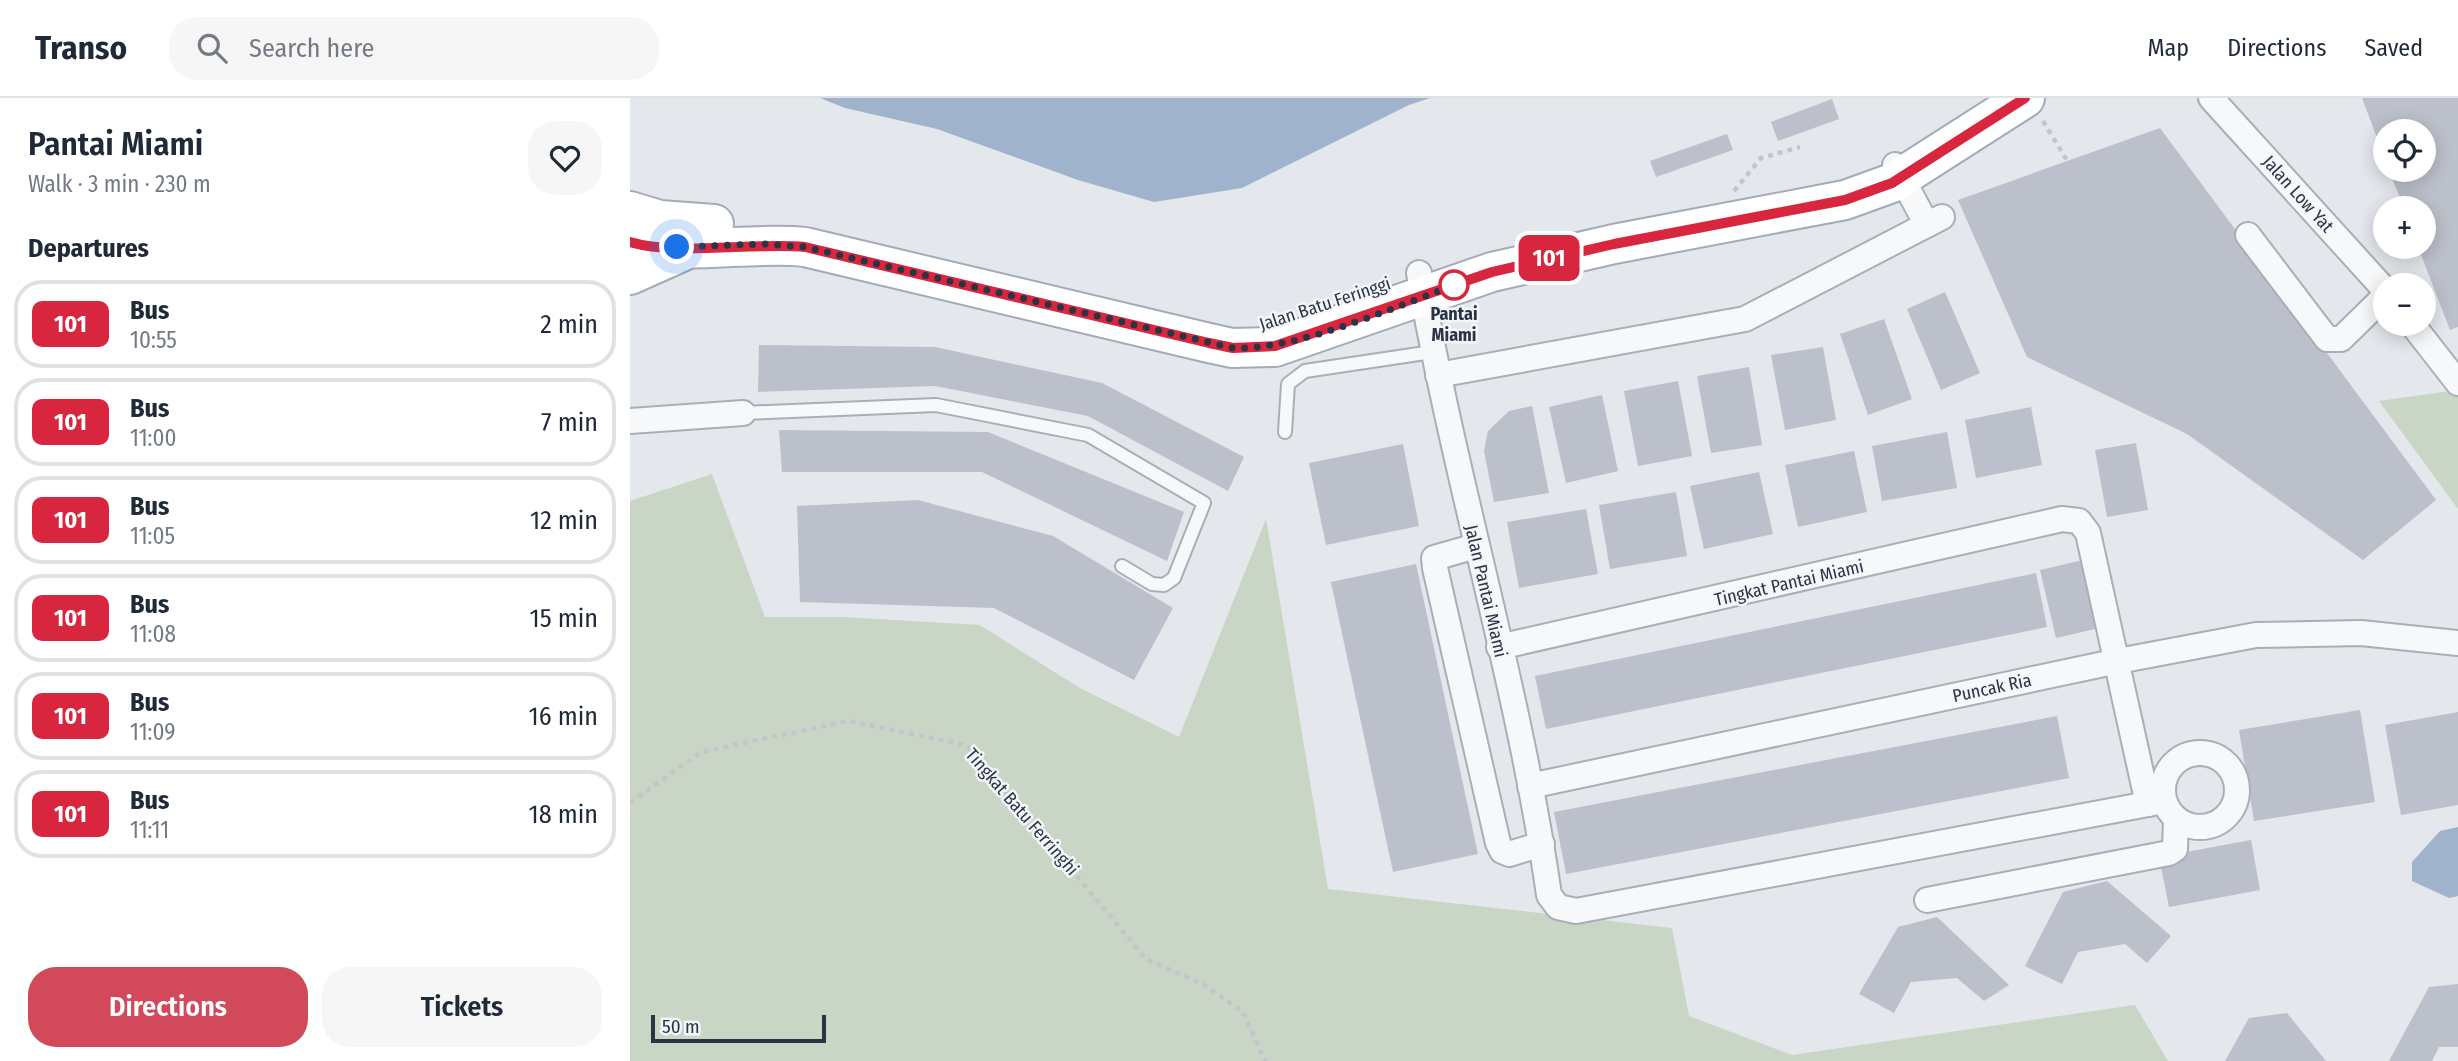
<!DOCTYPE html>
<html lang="en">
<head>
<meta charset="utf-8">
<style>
	body { margin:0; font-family:"Fira Sans Condensed",sans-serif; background:#f6f6f7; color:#1f2937; height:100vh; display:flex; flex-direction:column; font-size:26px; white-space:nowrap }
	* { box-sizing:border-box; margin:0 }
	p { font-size:23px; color:#747a83 }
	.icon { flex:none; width:38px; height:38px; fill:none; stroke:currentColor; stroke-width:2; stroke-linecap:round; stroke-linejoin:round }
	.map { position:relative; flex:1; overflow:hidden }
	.details { display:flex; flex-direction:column; background:#fff; width:630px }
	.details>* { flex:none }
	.badge { padding:0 14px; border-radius:10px; font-size:24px; line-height:46px }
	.tools { position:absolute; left:1743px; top:21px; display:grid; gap:14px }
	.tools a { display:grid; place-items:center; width:63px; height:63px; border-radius:50%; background:#fff; box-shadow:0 4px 18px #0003; font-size:35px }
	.scale { position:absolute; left:21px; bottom:18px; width:175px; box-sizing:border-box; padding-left:7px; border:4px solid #2b3445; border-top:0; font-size:19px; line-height:24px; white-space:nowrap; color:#2b3445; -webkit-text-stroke:5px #f4f6f9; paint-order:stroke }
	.you { position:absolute; width:35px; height:35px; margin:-18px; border:5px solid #fff; border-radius:50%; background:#1a73e8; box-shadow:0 0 0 10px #1a73e833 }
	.map>.badge { position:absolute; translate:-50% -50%; box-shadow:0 0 0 4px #fff }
	h2 { padding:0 28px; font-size:26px; line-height:63px }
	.round { display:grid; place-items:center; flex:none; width:74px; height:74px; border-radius:28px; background:#f6f6f7 }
	.headline { display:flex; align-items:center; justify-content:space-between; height:119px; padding:0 28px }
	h1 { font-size:33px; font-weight:600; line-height:52px }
	.action { display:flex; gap:14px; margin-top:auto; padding:14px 28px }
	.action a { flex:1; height:80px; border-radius:28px; background:#d1495b; color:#fff; font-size:28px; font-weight:600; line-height:80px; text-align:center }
	.action a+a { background:#f6f6f7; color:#1f2937 }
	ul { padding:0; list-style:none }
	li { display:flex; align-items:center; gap:21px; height:88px; margin:0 14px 10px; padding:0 14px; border:4px solid #e0e1e3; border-radius:28px }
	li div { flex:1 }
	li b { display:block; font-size:26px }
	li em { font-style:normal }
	li .badge { min-width:77px; font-weight:700; text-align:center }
	header { display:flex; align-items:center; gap:42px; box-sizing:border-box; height:98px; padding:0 35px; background:#fff; border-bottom:2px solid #e0e1e3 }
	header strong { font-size:33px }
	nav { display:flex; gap:38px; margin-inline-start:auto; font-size:24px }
	.search { width:490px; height:63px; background:#f6f6f7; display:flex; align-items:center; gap:18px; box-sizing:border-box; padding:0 24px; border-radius:28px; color:#747a83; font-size:26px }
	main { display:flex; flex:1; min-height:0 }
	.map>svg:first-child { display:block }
	.green { fill:#c9d6c5 }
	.water { fill:#9fb4cc }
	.building { fill:#bbc0ca }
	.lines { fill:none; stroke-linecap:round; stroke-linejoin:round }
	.lane-casing { stroke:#a9aeb7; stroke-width:16 }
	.street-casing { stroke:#a9aeb7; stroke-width:28 }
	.primary-casing { stroke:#a3abb8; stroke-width:42 }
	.path { stroke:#c2c5cb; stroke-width:4.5; stroke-dasharray:5 5; stroke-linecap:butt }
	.lane { stroke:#f7f8fa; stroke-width:12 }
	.street { stroke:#f7f8fa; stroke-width:24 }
	.primary { stroke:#fff; stroke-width:38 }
	.line-casing { stroke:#fff; stroke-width:16 }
	.line { stroke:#d7263d; stroke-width:10 }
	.walk { stroke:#2b3445; stroke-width:7; stroke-dasharray:0 12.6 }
	.stop-dot { fill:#fff; stroke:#d7263d; stroke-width:3.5 }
	.labels { text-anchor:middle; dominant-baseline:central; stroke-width:5; stroke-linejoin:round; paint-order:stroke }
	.street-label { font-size:18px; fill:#2b3445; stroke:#f4f6f9 }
	.stop-label { font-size:18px; font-weight:bold; fill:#2b3445; stroke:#f4f6f9 }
</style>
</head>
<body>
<header>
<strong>Transo</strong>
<div class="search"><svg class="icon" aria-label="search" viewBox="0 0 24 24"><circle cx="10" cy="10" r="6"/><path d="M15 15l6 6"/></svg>Search here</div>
<nav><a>Map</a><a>Directions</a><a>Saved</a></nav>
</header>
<main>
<section class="details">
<div class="headline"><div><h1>Pantai Miami</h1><p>Walk · 3 min · 230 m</p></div><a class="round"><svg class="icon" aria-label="heart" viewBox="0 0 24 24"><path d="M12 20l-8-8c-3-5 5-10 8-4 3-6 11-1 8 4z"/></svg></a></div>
<h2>Departures</h2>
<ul>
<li><span class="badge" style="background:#d7263d;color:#fff">101</span><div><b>Bus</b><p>10:55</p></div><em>2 min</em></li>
<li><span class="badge" style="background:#d7263d;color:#fff">101</span><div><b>Bus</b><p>11:00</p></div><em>7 min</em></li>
<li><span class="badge" style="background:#d7263d;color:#fff">101</span><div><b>Bus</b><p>11:05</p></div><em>12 min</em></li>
<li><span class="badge" style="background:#d7263d;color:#fff">101</span><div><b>Bus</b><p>11:08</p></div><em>15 min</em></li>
<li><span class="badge" style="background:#d7263d;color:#fff">101</span><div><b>Bus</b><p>11:09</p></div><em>16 min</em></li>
<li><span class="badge" style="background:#d7263d;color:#fff">101</span><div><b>Bus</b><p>11:11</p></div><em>18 min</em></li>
</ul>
<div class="action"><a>Directions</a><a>Tickets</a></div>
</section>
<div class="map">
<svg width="1828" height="963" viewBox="0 0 1828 963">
	<rect width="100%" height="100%" fill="#e4e7ec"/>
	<g class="green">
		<path d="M 1828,292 L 1828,411 L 1749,303 Z"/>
		<path d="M 82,376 L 135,519 L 214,519 L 350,527 L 448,589 L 549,639 L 636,421 L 698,791 L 1042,830 L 1059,918 L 1162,957 L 1505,907 L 1538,963 L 0,963 L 0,403 Z"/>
	</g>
	<g class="water">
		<path d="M 190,0 L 800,0 L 779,7 L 612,90 L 524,104 L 448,82 L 307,31 L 215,10 Z"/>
		<path d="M 1828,729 L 1828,798 L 1819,800 L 1782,783 L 1782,764 L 1810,733 Z"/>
	</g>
	<g class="building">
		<path d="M 1732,0 L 1828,0 L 1828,229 L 1820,232 L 1788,149 L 1794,149 L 1794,110 L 1774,110 L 1759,72 L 1794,72 L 1794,33 L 1755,33 L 1755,61 Z"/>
		<path d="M 1202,1 L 1209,21 L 1148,43 L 1141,24 Z"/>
		<path d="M 1530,30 L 1806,402 L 1733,462 L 1557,336 L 1397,259 L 1328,102 Z"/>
		<path d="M 1097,36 L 1103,52 L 1026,79 L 1020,63 Z"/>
		<path d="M 1315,194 L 1350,275 L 1311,292 L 1277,211 Z"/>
		<path d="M 1254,221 L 1282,301 L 1238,317 L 1210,236 Z"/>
		<path d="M 129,247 L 305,249 L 472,285 L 614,359 L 598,393 L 458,318 L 305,288 L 128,294 Z"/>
		<path d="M 1193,249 L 1206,322 L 1155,332 L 1141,257 Z"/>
		<path d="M 1119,269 L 1132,347 L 1081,355 L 1067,278 Z"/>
		<path d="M 1048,283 L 1062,358 L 1008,368 L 994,293 Z"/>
		<path d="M 972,297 L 988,373 L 936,385 L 919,309 Z"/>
		<path d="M 902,308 L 919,395 L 864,404 L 854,353 L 858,333 L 879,313 Z"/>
		<path d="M 1401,309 L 1412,367 L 1346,380 L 1335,322 Z"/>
		<path d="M 149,332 L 358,334 L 554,414 L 537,463 L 352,374 L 152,374 Z"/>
		<path d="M 1317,334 L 1327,390 L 1252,403 L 1242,348 Z"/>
		<path d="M 1506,345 L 1518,412 L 1477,419 L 1465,352 Z"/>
		<path d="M 773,346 L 789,428 L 696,447 L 679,365 Z"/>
		<path d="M 1224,353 L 1237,414 L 1168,429 L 1155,367 Z"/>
		<path d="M 1129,374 L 1143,436 L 1074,451 L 1060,388 Z"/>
		<path d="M 1046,394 L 1057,458 L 980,471 L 969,407 Z"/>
		<path d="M 288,402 L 423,438 L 543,510 L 504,582 L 364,510 L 170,504 L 167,408 Z"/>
		<path d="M 956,411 L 968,476 L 889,490 L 877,424 Z"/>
		<path d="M 1462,460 L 1478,528 L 1426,540 L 1410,472 Z"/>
		<path d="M 786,466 L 848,756 L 763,774 L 701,484 Z"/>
		<path d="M 1406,475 L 1417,529 L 916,631 L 905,578 Z"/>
		<path d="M 1730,612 L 1745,704 L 1624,723 L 1609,632 Z"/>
		<path d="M 1828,614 L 1828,707 L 1771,717 L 1755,627 Z"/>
		<path d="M 1427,618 L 1439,680 L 936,776 L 924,714 Z"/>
		<path d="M 1621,742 L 1630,792 L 1539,809 L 1529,759 Z"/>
		<path d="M 1477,783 L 1541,838 L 1517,865 L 1495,846 L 1448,854 L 1432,886 L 1395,868 L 1433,794 Z"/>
		<path d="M 1307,819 L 1379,887 L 1354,903 L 1327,880 L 1281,884 L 1264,915 L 1229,896 L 1268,829 Z"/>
		<path d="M 1828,886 L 1828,949 L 1809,949 L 1802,963 L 1759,963 L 1799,889 Z"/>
		<path d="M 1657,915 L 1696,963 L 1595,963 L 1619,920 Z"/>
	</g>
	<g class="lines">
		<defs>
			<g id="lane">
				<path d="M 113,315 L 306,307 L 458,337 L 574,405 L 544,480 L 534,487 L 522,486 L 492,468"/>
				<path d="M 655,334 L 658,286 L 675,273 L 802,254"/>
			</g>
			<g id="street">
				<path d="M 1581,0 L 1755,192"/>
				<path d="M 1265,67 L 1297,127"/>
				<path d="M 1618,137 L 1697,241 L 1711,241 L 1755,198"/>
				<path d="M 789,175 C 825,384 889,588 919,797 L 928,809 L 946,813 L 1534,703"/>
				<path d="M 1782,226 L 1828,285"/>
				<path d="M 808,277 L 1115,221 L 1312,119"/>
				<path d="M 0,323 L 113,315"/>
				<path d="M 846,448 L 804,460 L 805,470 L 868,745 L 872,753 L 879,756 L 912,746"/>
				<path d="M 869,549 L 1432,421 L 1449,423 L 1458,435 L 1518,706"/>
				<circle cx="1570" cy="692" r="37"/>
				<path d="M 900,688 L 1488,563 L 1626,537 L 1731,535 L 1828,545"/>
				<path d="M 1297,802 L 1539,755 L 1545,751 L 1546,721"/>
			</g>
			<g id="primary">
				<path d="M 0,113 L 30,122 L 84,126"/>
				<path d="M 0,144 C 49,159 121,143 175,149 L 579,245 L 602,250 L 645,249 L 862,174 L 984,146 L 1215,102 L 1262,85 L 1395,0"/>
				<path d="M 0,177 L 54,153"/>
			</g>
		</defs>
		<use href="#lane" class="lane-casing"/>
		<use href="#street" class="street-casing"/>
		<use href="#primary" class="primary-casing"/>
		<g class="path">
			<path d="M 1413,23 L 1438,64"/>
			<path d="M 1104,93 L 1131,60 L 1170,49"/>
			<path d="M 0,705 L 71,654 L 219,623 L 337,647 L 516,861 L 574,887 L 613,914 L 635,963"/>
		</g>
		<use href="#lane" class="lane"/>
		<use href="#street" class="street"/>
		<use href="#primary" class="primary"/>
	</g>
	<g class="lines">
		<defs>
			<path id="line" d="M 0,144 C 46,158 123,144 175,149 L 579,245 L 603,250 L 645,248 L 862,174 L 984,146 L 1215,102 L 1262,85 L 1395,0"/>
		</defs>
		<use href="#line" class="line-casing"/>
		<use href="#line" class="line"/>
		<path class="walk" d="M 47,149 L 134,146 L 175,149 L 603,250 C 671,252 767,207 834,184 L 824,187"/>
	</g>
	<circle class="stop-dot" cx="824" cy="187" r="14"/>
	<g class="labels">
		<g class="street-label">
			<text transform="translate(1668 96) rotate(48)">Jalan Low Yat</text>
			<text transform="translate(695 206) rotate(-18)">Jalan Batu Feringgi</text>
			<text transform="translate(1159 485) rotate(-13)">Tingkat Pantai Miami</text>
			<text transform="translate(856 493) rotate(77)">Jalan Pantai Miami</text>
			<text transform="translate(1362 590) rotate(-12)">Puncak Ria</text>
			<text transform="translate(392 714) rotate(49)">Tingkat Batu Ferringhi</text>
		</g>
		<g class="stop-label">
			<text x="824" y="216">Pantai<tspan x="824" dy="21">Miami</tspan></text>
		</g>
	</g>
</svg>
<div class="tools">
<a><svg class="icon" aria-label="locate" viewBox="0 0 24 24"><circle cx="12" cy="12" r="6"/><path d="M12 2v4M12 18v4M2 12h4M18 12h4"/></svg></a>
<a>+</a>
<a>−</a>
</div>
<div class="scale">50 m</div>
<div class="you" style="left:47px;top:149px"></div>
<b class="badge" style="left:919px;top:160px;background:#d7263d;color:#fff">101</b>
</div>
</main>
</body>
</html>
